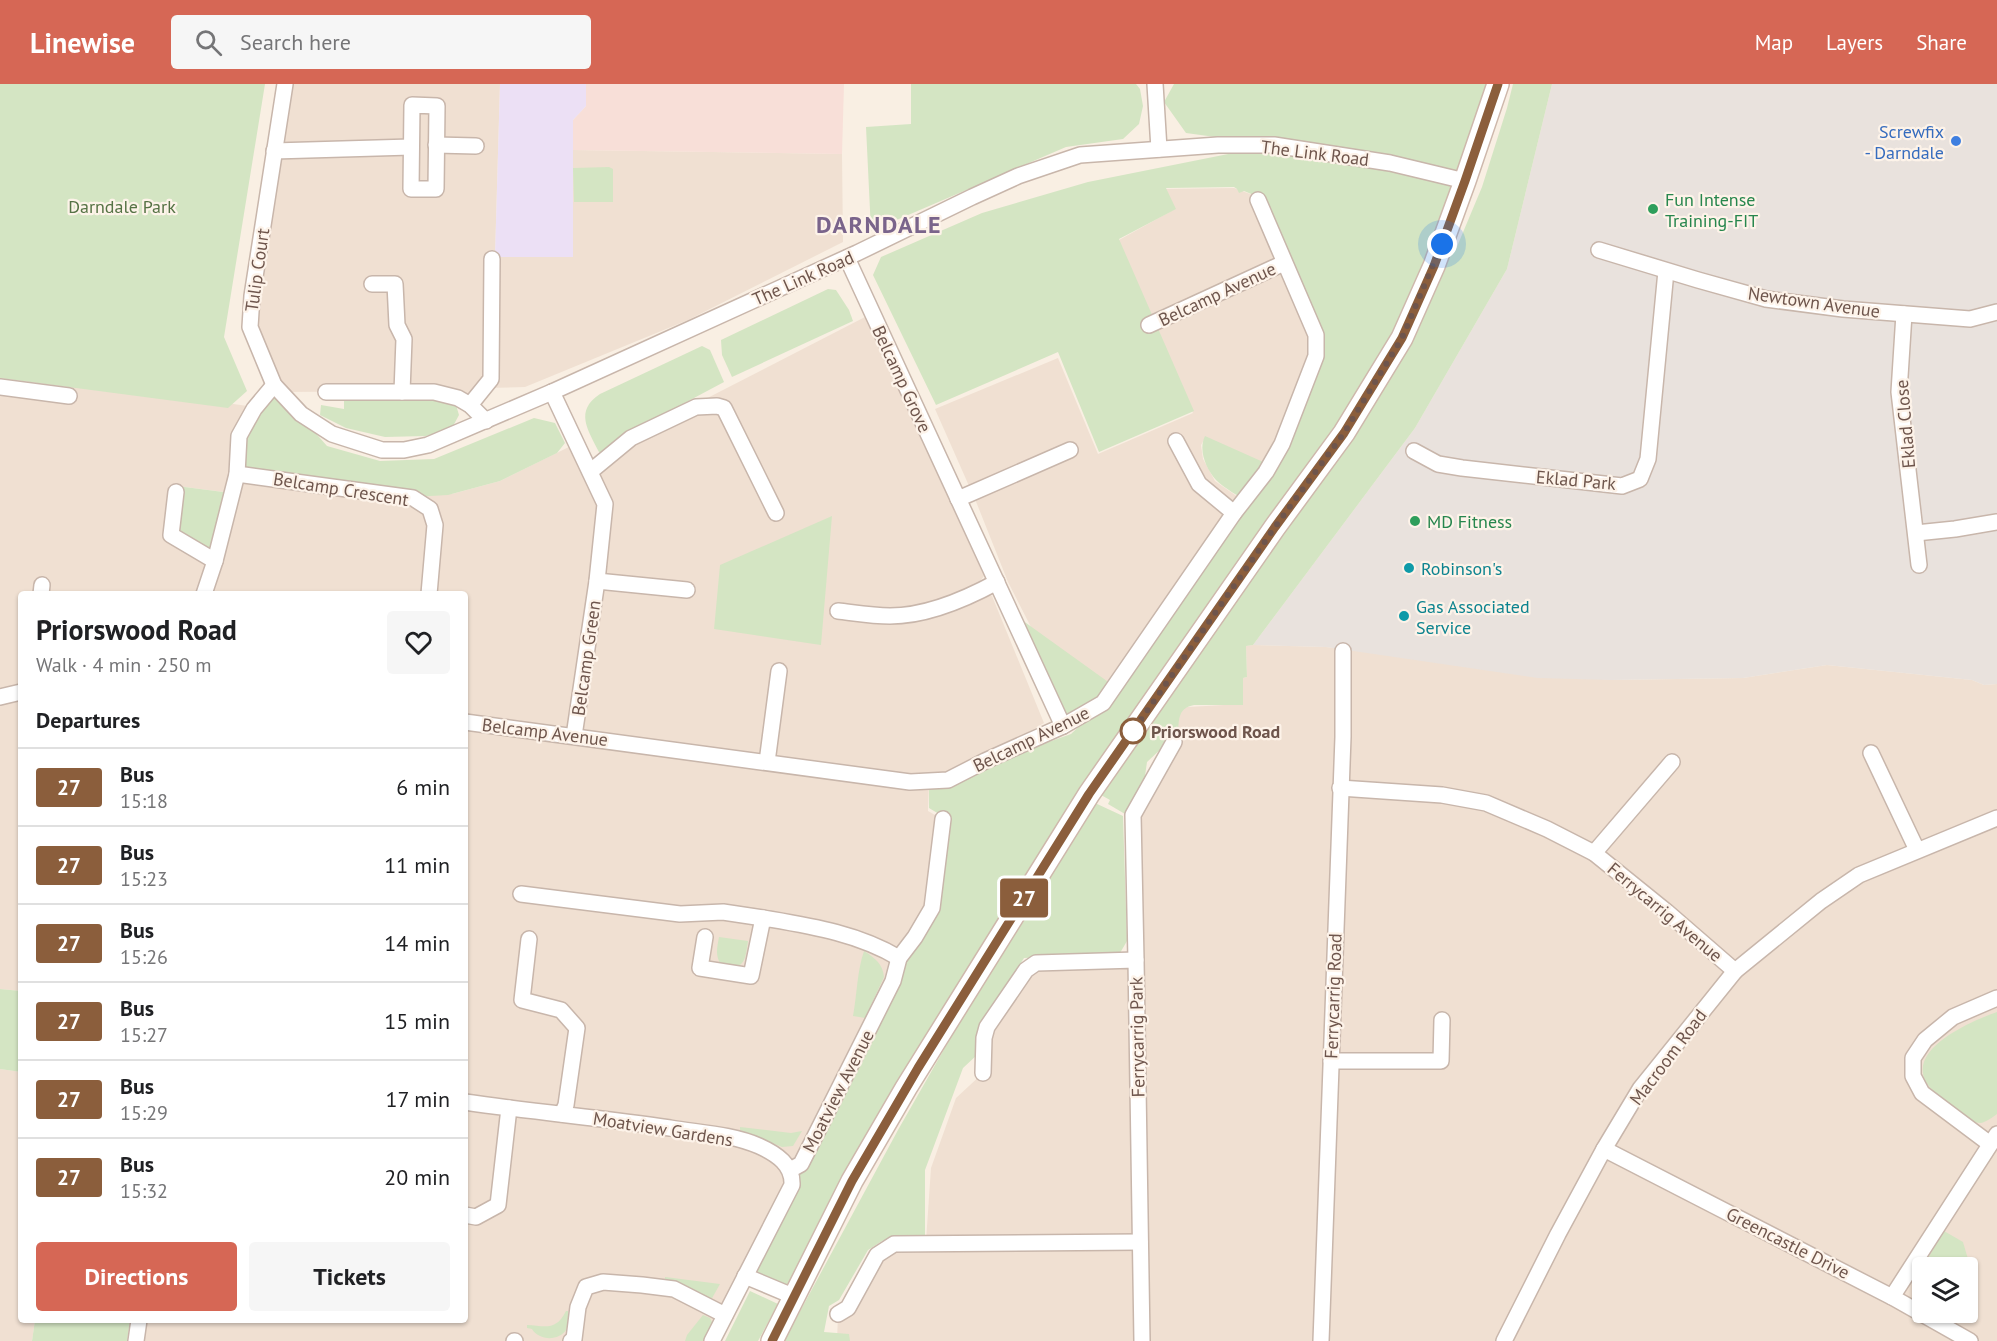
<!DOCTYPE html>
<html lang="en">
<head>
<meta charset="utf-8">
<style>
	body { margin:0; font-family:"PT Sans",sans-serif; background:#f6f6f6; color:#202124; height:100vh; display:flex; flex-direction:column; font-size:22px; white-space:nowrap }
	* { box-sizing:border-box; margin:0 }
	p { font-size:20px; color:#757577 }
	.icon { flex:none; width:33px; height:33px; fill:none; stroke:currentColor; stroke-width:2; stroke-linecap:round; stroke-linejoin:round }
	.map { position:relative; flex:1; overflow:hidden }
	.panel { position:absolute; left:18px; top:507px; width:450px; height:732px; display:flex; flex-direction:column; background:#fff; border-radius:6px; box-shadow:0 2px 4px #0004 }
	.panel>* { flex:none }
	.badge { padding:0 12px; border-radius:4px; font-size:21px; line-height:39px }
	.buttons { position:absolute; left:1912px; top:1173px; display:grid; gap:12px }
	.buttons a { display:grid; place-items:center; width:66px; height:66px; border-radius:6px; background:#fff; box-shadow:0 2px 4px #0004; font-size:30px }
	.you { position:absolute; width:30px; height:30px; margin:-15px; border:4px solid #fff; border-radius:50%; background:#1a73e8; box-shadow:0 0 0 9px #1a73e833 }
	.map>.badge { position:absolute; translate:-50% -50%; box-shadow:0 0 0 3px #fff }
	h2 { padding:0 18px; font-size:22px; line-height:54px }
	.round { display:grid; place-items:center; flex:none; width:63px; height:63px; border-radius:6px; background:#f6f6f6 }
	.head { display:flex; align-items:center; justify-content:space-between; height:102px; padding:0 18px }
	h1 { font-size:28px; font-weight:600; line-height:45px }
	.cta { display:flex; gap:12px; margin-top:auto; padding:12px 18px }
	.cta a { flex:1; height:69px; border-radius:6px; background:#d66755; color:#fff; font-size:24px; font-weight:600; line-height:69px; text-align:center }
	.cta a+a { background:#f6f6f6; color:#202124 }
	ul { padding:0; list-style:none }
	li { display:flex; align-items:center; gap:18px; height:78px; padding:0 18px; border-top:2px solid #e0e0e0 }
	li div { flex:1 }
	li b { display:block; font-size:22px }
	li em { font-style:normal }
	li .badge { min-width:66px; font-weight:700; text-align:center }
	header { display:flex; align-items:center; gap:36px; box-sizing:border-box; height:84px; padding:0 30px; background:#d66755; color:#fff }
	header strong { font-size:28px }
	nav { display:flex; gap:33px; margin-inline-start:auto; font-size:21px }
	.search { width:420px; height:54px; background:#f6f6f6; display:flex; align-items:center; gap:15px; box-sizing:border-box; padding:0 21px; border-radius:6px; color:#757577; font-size:22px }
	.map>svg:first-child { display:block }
	.residential { fill:#f0e0d2; fill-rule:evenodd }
	.commercial { fill:#f8dfd8 }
	.industrial { fill:#e9e2dd }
	.education { fill:#ece0f5 }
	.green { fill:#d4e5c3 }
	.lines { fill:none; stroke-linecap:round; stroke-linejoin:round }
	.street-casing { stroke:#c8b6ab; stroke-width:18 }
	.secondary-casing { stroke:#ceb8ac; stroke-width:24 }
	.street { stroke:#fff; stroke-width:15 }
	.secondary { stroke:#fff; stroke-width:21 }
	.line-casing { stroke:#fff; stroke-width:14 }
	.line { stroke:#8b5e3c; stroke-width:9 }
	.walk { stroke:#6e554c; stroke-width:6; stroke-dasharray:0 10.8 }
	.shop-dot { fill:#3f7fe0; stroke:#fdf3e9; stroke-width:2 }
	.leisure-dot { fill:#2e9e5b; stroke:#fdf3e9; stroke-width:2 }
	.culture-dot { fill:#0f9aa8; stroke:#fdf3e9; stroke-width:2 }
	.stop-dot { fill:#fff; stroke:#8b5e3c; stroke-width:3 }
	.labels { text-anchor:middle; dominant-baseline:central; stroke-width:4.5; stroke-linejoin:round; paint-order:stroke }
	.shop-label { font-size:18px; fill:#366cbe; stroke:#fdf3e9; text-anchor:end }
	.street-label { font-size:18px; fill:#6e554c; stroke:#fdf3e9 }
	.leisure-label { font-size:18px; fill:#27864d; stroke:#fdf3e9; text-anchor:start }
	.park-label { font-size:18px; fill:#567345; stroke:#fdf3e9 }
	.culture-label { font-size:18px; fill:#0d838f; stroke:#fdf3e9; text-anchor:start }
	.stop-label { font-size:18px; font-weight:bold; fill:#6e554c; stroke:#fdf3e9; text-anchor:start }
	.district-label { font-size:24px; font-weight:bold; letter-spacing:1.5px; fill:#7a648b; stroke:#fdf3e9 }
</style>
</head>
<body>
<header>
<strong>Linewise</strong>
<div class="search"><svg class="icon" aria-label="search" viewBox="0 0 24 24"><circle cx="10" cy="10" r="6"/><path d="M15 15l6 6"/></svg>Search here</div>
<nav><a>Map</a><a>Layers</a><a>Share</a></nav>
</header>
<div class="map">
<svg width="1997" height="1257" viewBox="0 0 1997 1257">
	<rect width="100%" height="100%" fill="#f9efe3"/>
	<g class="residential">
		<path d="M 285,0 L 500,0 L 495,173 L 573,173 L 573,66 L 842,70 L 843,158 L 688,236 L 525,303 L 485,304 L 470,322 L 434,307 L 283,308 L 250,243 Z"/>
		<path d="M 1234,104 L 1261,114 L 1318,262 L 1270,383 L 1205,354 L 1201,361 L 1203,375 L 1215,397 L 1248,420 L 1119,606 L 1034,549 L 1008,498 L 977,420 L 935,325 L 1058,274 L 1098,370 L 1193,329 L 1140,215 L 1119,156 L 1175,125 L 1165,105 Z"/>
		<path d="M 865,233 L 925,360 L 984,492 L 971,509 L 992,512 L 1044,639 L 948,696 L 929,697 L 928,727 L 942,735 L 932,824 L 792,1093 L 712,1257 L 140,1257 L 142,1236 L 465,1236 L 465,510 L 21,510 L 21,907 L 0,905 L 0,303 L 70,313 L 73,298 L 255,323 L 239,352 L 452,410 L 500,397 L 577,359 L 591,387 L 682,327 ZM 177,402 L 232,409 L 215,477 Z"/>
		<path d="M 1253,561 L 1326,563 L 1611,596 L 1743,594 L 1827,581 L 1972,596 L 1984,601 L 1997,600 L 1997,1257 L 837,1257 L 838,1230 L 877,1171 L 926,1157 L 931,1084 L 956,1014 L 983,989 L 984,954 L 1026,886 L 1136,876 L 1133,731 L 1167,683 L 1170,624 L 1242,620 L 1243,594 L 1247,593 L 1246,562 ZM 1923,1184 L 1968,1184 L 1968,1228 L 1923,1228 Z"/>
		<path d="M 0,985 L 21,988 L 21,1236 L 35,1236 L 32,1257 L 0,1257 Z"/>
	</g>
	<path class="commercial" d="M 586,0 L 844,0 L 842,70 L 573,66 L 573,36 L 586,22 Z"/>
	<path class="industrial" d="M 1552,0 L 1997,0 L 1997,600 L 1984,601 L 1972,596 L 1827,581 L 1743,594 L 1611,596 L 1538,594 L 1326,563 L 1253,561 L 1415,344 L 1507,185 Z"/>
	<path class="education" d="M 500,0 L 586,0 L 586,22 L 573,36 L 573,173 L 495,173 Z"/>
	<g class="green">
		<path d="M 0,0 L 265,0 L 224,253 L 247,307 L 228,324 L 0,294 Z"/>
		<path d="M 911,0 L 1136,0 L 1140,5 L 1143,22 L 1139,40 L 1123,55 L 1066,63 L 871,147 L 866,43 L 911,40 Z"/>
		<path d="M 1174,0 L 1497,0 L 1401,253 L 1089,708 L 796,1209 L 747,1189 L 933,821 L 944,733 L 929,724 L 929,695 L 949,694 L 1071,650 L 1109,614 L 1061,641 L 1012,529 L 1118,605 L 1248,419 C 1238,411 1225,405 1216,396 C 1206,385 1198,366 1205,352 L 1270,381 L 1318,261 L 1261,114 L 1244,107 L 1239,109 L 1237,105 L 1234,103 L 1166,104 L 1176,125 L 1119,155 L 1194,327 L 1099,368 L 1058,268 L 936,321 L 873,191 L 881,173 L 982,129 L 1088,98 L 1273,61 L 1186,49 L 1164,18 Z"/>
		<path d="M 1513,0 L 1552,0 L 1507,185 L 1415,344 L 1253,561 L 1246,562 L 1247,593 L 1243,594 L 1243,621 L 1194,621 C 1178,624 1179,635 1178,649 L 1147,678 L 1144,699 L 1130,720 L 1125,730 L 1108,720 L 1110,716 L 1101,711 L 1368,329 L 1452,163 L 1456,165 L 1482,103 L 1507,24 Z"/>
		<path d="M 609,83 L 613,85 L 613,118 L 574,118 L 573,84 Z"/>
		<path d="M 828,205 L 836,206 L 849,226 L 853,237 L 732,293 L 722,271 L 721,256 Z"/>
		<path d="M 702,262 L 710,266 L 724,298 L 632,347 L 602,369 L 599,368 C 588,346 574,327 600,310 Z"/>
		<path d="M 274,302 L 327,362 L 380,377 L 434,375 L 534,334 L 555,339 L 565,359 L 557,369 L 500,397 L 448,411 L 413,413 L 237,389 L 239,352 Z"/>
		<path d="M 344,315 L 432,315 L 456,321 L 459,331 L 452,344 L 426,352 L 385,353 L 346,344 L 320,331 L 321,321 L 344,325 Z"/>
		<path d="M 177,402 L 231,409 L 215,477 L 171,451 Z"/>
		<path d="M 832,432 L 821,561 L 714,545 L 720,481 Z"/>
		<path d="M 1095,719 L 1123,732 L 1127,857 L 1120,869 L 1024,874 L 980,943 L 977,971 L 963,984 L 925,1086 L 925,1151 L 901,1151 L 882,1157 L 868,1166 L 839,1216 L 829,1222 L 824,1248 L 849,1250 L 850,1257 L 784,1257 L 898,1046 L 967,925 Z"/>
		<path d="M 719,853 L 748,857 C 745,877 745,887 721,881 C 715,871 717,864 719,853 Z"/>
		<path d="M 864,867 C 875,874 883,880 884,893 L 865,934 L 853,932 C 857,911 857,887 864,867 Z"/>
		<path d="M 0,905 L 21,907 L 21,988 L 0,985 Z"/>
		<path d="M 1997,928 L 1997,1030 C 1993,1033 1986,1038 1981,1039 C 1971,1040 1960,1028 1953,1023 C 1945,1016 1931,1007 1926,998 C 1907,964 1974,936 1997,928 Z"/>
		<path d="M 740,1043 L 791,1049 L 802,1047 L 793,1062 L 782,1063 L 740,1046 Z"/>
		<path d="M 1944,1147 L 1963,1158 L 1968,1175 L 1964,1183 L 1925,1183 L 1925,1179 Z"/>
		<path d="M 665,1193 L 720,1200 L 711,1216 L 678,1200 L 665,1197 Z"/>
		<path d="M 750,1207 L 778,1220 L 758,1257 L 725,1257 Z"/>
		<path d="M 566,1227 L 568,1227 C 568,1233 568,1240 566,1246 C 559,1257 539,1257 532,1245 L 527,1244 L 527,1241 C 546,1242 556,1247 566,1227 Z"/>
		<path d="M 703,1231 L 710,1234 L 713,1240 L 705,1257 L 685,1257 L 687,1251 Z"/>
		<path d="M 35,1236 L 130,1236 L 127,1257 L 32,1257 Z"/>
	</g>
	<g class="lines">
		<defs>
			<g id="street">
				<path d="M 285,0 L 252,212 L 250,243 L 274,301 L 301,330 L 332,350 L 382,366 L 404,366 L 428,361 L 552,308 L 857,169 L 972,113 L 1018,92 L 1080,71 L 1218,61 L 1274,61 L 1390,79 L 1465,97"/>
				<path d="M 1155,0 L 1159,65"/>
				<path d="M 412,21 L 437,22 L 436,105 L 411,105 Z"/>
				<path d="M 436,61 L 476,62"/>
				<path d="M 274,67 L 411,63"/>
				<path d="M 1599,166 L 1698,196 L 1766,215 L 1843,225 L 1970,235 L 1997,228"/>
				<path d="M 847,174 L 1063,642"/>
				<path d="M 372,200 L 395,200 L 397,241 L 404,255 L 402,308"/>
				<path d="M 1904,230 L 1899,308 L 1919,481"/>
				<path d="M 1149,241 L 1284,179"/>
				<path d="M 0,303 L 69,312"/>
				<path d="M 326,308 L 434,308 L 458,314 L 470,321 L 486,337"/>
				<path d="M 552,308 L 605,420 L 597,497 L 574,652"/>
				<path d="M 470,321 L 491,295 L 492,175"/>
				<path d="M 1176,357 L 1199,400 L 1234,429"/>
				<path d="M 1414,367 L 1438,380 L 1462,384 L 1622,402 L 1640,395 L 1648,375 L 1666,187"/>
				<path d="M 591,387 L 631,354 L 696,323 L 717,322 L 724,324 L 776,429"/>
				<path d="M 237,390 L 413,414 L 430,425 L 435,441 L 429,510"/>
				<path d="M 176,408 L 171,451 L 215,477"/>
				<path d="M 958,415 L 1070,366"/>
				<path d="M 1916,449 L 1955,445 L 1997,438"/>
				<path d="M 597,497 L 687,506"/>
				<path d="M 41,510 L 42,501"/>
				<path d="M 204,510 L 215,477 L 237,390 L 239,352 L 254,325 L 274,301"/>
				<path d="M 838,527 C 855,529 873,532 890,532 C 927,532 964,516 997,498"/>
				<path d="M 0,613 L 21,608"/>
				<path d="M 465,638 L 910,698 L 948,696 L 985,677 L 1063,642 L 1103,619 L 1234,429 L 1266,388 L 1282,360 L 1316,272 L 1316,251 L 1258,116"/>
				<path d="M 1871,669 L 1917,766"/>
				<path d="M 767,678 L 779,587"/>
				<path d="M 1340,704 L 1442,711 L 1486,719 L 1547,745 L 1594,769 L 1667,828 L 1735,887"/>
				<path d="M 1594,769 L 1672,678"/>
				<path d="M 521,810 L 680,830 L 723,828 L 763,834"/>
				<path d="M 705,853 L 700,884 L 751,892 L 763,834 C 810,842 857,849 899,874"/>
				<path d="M 529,855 L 522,916 L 561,926 L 577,944 L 566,1021 L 562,1030"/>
				<path d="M 1136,876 L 1133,731 L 1174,658"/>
				<path d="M 1331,977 L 1441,977 L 1442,936"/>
				<path d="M 983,989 L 984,954 L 987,943 L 1026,886 L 1036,879 L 1136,876 L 1142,1257"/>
				<path d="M 465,1018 C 533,1028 602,1034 670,1044 C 699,1049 732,1050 759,1062 C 777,1070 793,1081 792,1101 L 712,1257"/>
				<path d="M 1990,1060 L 1922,1009 L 1913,992 L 1913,974 L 1925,956 L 1953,933 L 1997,914"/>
				<path d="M 1604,1065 L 1892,1213 L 1970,1257"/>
				<path d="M 790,1086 L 801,1080 L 893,897 L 899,874 L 915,853 L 932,824 L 943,735"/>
				<path d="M 465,1131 L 476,1133 L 498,1121 L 509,1024"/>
				<path d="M 745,1192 L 795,1213"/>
				<path d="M 1892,1213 L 1997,1050"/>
				<path d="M 838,1230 L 848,1224 L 877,1171 L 894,1160 L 1140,1158"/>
				<path d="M 136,1257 L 139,1236"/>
				<path d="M 514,1257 L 515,1257"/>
				<path d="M 571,1257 L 574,1255 L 578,1223 L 586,1203 L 603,1198 L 642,1201 L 674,1205 L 725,1231"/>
				<path d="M 1321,1257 L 1343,653 L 1343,567"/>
				<path d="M 1504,1257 L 1558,1150 L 1604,1065 L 1640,1005 L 1735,887 L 1821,817 L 1859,791 L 1997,734"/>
			</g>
			<path id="secondary" d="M 772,1257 L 852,1097 L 906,1004 L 1089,710 L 1275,443 L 1344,349 L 1402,254 L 1434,182 L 1465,97 L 1498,0"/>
		</defs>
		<use href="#street" class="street-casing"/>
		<use href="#secondary" class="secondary-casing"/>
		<use href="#street" class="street"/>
		<use href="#secondary" class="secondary"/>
	</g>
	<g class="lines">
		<defs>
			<path id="line" d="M 772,1257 L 852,1097 L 918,984 L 1089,710 L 1275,443 L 1344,349 L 1402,254 L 1434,182 L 1465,97 L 1498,0"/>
		</defs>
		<use href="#line" class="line-casing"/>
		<use href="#line" class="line"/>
		<path class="walk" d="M 1133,647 L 1131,650 L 1275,443 L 1344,349 L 1402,254 L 1442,160"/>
	</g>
	<circle class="shop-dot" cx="1956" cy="57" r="6"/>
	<g class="leisure-dot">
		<circle cx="1653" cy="125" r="6"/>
		<circle cx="1415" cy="437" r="6"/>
	</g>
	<g class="culture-dot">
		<circle cx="1409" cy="484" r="6"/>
		<circle cx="1404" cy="532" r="6"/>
	</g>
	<circle class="stop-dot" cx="1133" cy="647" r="12"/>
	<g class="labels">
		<g class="shop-label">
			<text x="1944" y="47">Screwfix<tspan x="1944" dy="21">- Darndale</tspan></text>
		</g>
		<g class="street-label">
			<text transform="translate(1315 69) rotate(7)">The Link Road</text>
			<text transform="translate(257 186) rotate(-82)">Tulip Court</text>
			<text transform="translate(803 194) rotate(-24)">The Link Road</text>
			<text transform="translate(1217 210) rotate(-25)">Belcamp Avenue</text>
			<text transform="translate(1814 218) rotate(8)">Newtown Avenue</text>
			<text transform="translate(902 295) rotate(65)">Belcamp Grove</text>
			<text transform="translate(1905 340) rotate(-95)">Eklad Close</text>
			<text transform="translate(1576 396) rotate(5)">Eklad Park</text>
			<text transform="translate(341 405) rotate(9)">Belcamp Crescent</text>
			<text transform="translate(586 574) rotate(-82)">Belcamp Green</text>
			<text transform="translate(545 648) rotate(7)">Belcamp Avenue</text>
			<text transform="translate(1031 655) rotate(-26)">Belcamp Avenue</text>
			<text transform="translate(1665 828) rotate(40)">Ferrycarrig Avenue</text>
			<text transform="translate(1333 912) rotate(-88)">Ferrycarrig Road</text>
			<text transform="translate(1137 953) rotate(-91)">Ferrycarrig Park</text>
			<text transform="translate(1668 973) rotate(-53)">Macroom Road</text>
			<text transform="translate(838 1007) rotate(-63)">Moatview Avenue</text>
			<text transform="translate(663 1045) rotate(9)">Moatview Gardens</text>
			<text transform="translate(1788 1159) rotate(27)">Greencastle Drive</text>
		</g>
		<g class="leisure-label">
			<text x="1665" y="115">Fun Intense<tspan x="1665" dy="21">Training-FIT</tspan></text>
			<text x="1427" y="437">MD Fitness</text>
		</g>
		<g class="park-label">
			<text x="122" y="122">Darndale Park</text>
		</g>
		<g class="culture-label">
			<text x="1421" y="484">Robinson's</text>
			<text x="1416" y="522">Gas Associated<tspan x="1416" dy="21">Service</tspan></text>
		</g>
		<g class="stop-label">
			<text x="1151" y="647">Priorswood Road</text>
		</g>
		<g class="district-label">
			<text x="879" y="140">DARNDALE</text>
		</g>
	</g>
</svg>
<div class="buttons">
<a><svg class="icon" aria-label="layers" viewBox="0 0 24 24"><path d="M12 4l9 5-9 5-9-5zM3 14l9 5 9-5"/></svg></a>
</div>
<div class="you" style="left:1442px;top:160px"></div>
<b class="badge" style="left:1024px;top:814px;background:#8b5e3c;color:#fff">27</b>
<section class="panel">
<div class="head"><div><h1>Priorswood Road</h1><p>Walk · 4 min · 250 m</p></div><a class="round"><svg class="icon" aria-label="heart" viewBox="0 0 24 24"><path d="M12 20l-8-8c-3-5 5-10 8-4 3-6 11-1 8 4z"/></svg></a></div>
<h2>Departures</h2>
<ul>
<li><span class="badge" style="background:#8b5e3c;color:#fff">27</span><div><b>Bus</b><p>15:18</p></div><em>6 min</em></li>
<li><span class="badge" style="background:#8b5e3c;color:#fff">27</span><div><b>Bus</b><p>15:23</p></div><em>11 min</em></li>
<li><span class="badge" style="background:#8b5e3c;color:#fff">27</span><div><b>Bus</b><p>15:26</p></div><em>14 min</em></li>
<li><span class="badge" style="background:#8b5e3c;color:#fff">27</span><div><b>Bus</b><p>15:27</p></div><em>15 min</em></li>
<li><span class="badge" style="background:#8b5e3c;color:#fff">27</span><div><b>Bus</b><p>15:29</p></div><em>17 min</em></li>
<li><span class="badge" style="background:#8b5e3c;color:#fff">27</span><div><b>Bus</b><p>15:32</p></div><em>20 min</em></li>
</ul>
<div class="cta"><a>Directions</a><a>Tickets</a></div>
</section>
</div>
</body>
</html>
